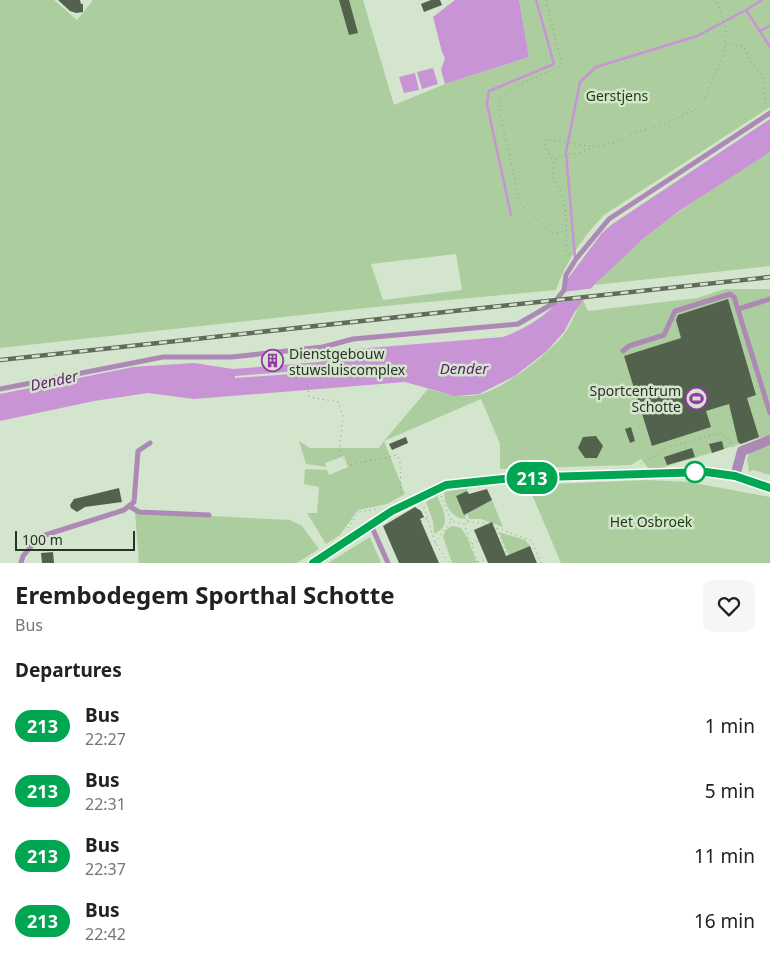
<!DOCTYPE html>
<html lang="en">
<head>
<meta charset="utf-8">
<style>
	body { margin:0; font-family:"Noto Sans",sans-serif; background:#f6f6f6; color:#202124; height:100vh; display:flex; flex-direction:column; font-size:19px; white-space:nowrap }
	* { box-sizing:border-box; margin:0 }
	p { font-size:16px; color:#757577 }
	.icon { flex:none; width:28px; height:28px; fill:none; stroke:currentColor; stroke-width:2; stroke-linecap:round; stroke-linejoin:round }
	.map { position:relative; height:563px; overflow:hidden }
	.drawer { display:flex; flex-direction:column; background:#fff; flex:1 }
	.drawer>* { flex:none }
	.badge { padding:0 10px; border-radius:16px; font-size:18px; line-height:32px }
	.scale { position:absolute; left:15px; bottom:12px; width:120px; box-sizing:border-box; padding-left:5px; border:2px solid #2a3127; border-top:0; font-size:14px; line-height:18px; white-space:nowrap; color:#2a3127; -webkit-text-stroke:4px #d3e5cc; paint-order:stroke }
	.map>.badge { position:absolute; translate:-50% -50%; box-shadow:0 0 0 2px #fff }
	h2 { padding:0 15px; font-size:19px; line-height:45px }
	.round { display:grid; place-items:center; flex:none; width:52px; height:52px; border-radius:10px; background:#f6f6f6 }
	.summary { display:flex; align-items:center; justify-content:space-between; height:85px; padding:0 15px }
	h1 { font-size:24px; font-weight:700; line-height:38px }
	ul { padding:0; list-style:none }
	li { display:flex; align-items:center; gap:15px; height:65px; padding:0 15px }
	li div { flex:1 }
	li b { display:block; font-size:19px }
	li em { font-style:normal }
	li .badge { min-width:55px; font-weight:700; text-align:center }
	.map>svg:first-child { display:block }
	.green { fill:#acce9e; fill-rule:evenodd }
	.water { fill:#c994d5; fill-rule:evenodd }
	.pier { fill:#d3e5cc }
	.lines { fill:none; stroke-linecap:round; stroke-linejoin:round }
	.stream { stroke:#c994d5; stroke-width:2.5 }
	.building { fill:#52624c }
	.path { stroke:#8a9885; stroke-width:1; stroke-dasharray:1 4; stroke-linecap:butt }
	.lane { stroke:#ad89b5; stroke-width:5 }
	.street { stroke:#ad89b5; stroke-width:10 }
	.rail-casing { stroke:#606b5c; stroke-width:4.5 }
	.rail { stroke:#d3e5cc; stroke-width:2.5; stroke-dasharray:8; stroke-linecap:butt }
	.line-casing { stroke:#fff; stroke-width:11 }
	.line { stroke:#00a651; stroke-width:8 }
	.stop-dot { fill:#fff; stroke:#00a651; stroke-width:2.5 }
	.labels { text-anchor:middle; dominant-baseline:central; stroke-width:5; stroke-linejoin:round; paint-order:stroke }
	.park-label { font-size:14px; fill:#1c3b0b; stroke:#d3e5cc }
	.poi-label { font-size:14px; fill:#2a3127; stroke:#d3e5cc; text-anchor:start }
	.water-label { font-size:15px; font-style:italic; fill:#60206e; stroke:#d3e5cc }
</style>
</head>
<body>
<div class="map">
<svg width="770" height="563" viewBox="0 0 770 563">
	<rect width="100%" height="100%" fill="#d3e5cc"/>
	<g class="green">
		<path d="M 0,0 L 54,0 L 77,20 L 93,0 L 363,0 L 394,105 L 445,84 L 529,57 L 519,0 L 770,0 L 770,107 L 604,215 C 583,237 566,261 556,290 L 385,306 L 0,348 ZM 456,254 L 462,290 L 383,300 L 371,264 Z"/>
		<path d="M 770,152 L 770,266 L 594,285 C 644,230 708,192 770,152 Z"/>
		<path d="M 725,289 L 770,289 L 770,435 L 661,468 L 649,469 L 641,459 L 631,465 L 500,469 L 500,444 L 481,399 L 384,441 L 405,494 L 387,504 L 358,510 L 340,535 L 326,544 L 307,513 L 317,513 L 319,487 L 304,484 L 305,469 L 327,470 L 329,475 L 348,467 L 344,456 L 325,463 L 326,467 L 306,464 L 299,441 L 310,448 L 379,448 L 384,441 L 428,389 C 444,393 459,398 477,395 C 503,390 549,354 565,333 C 573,322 575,311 583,300 L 588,311 L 697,298 Z"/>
		<path d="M 770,446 L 770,475 L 753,470 L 749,472 L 747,459 L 750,452 Z"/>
		<path d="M 648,480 L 689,482 L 770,497 L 770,563 L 561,563 L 528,485 Z"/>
		<path d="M 468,488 L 467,491 L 456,496 L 466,519 C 451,518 445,506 444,492 Z"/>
		<path d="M 437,496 C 443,510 453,525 434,534 L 433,521 L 426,502 Z"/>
		<path d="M 492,500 L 503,527 L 481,519 L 469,519 L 467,513 Z"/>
		<path d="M 135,512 L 290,520 L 302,526 L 319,549 L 297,563 L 139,563 Z"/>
		<path d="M 452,526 L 461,528 L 467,537 L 477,563 L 452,563 L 443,536 L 446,530 Z"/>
		<path d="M 499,532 L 525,540 L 530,546 L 509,556 Z"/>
		<path d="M 370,537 L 381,563 L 328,563 Z"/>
	</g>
	<g class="water">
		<path d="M 455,0 L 519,0 L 529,57 L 445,84 L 441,70 L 445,58 L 442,52 L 433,17 Z"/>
		<path d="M 433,68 L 438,84 L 422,89 L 417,72 Z"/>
		<path d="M 415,73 L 419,90 L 404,93 L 399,77 Z"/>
		<path d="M 770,119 L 770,152 L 679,211 L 644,238 L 594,285 L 574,313 L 564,332 L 547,351 L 515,376 L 479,394 L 455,396 L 405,382 L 194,399 L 148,393 L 94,401 L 0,421 L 0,394 L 133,367 L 194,363 L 233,369 L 319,362 L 356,349 L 503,337 C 526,329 566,306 566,281 L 602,233 L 611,225 ZM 319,369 L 319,372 L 235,378 L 235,376 Z"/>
	</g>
	<path class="pier" d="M 596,288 L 587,299 L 554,303 L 562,292 Z"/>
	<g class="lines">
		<g class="stream">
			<path d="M 762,0 L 746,10 L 770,47"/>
			<path d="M 759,31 L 770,26"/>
			<path d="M 511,215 L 487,104 L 489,91 L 554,64 L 536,0"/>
			<path d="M 575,257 L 566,152 L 580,82 L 596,67 L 697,36 L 746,10"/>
		</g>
	</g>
	<g class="building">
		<path d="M 58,0 L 80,0 L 81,4 L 83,4 L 83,12 L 76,13 L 70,11 Z"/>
		<path d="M 339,0 L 349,0 L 358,33 L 349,35 Z"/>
		<path d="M 431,0 L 440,0 L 442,5 L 424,12 L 421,4 Z"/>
		<path d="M 728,299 L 756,395 L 747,398 L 759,437 L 741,444 L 738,442 L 729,404 L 706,411 L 711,427 L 652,446 L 624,356 L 681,338 L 676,320 L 678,315 Z"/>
		<path d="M 631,427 L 635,441 L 630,443 L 625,429 Z"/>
		<path d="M 596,436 L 603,446 L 597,458 L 585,458 L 578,448 L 583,437 Z"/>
		<path d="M 406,437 L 408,443 L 392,450 L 389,444 Z"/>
		<path d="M 722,441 L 724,449 L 712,453 L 709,444 Z"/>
		<path d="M 692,448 L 695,457 L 667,465 L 664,457 Z"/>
		<path d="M 119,488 L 122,502 L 85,507 L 77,512 L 71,508 L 70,505 L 74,499 Z"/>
		<path d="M 487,489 L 492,500 L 464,515 L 456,496 L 467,491 L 469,494 Z"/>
		<path d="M 415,507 L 421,511 L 424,517 L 420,519 L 439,563 L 399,563 L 383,526 Z"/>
		<path d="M 492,522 L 506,556 L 530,546 L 537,563 L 488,563 L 474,530 Z"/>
		<path d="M 53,552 L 54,563 L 42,563 L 41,553 Z"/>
	</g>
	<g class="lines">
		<g class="path">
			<path d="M 546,0 L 562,65 L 515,87 L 499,99 L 500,113 L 520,204 L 553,234 L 566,231"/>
			<path d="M 726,43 L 744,47 L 750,61 L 763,77 L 766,106"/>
			<path d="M 554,163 L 545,146 L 546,139 L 594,147"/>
			<path d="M 570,254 L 566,251 C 567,234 567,216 563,199 C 559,180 545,179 558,156 L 583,152 L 594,147 L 621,141 L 631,134 L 667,123 L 695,110 L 704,99 L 724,54 L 726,28 L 716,0"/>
			<path d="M 305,356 L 309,397 L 338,402 L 343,415 L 339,454 L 350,465 L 397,455 L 400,462 L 401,496"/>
			<path d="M 641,464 L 656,456 L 660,450 L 714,434 L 725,436 L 734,447"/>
			<path d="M 441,496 L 451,520"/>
			<path d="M 424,507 L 435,543 L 449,563"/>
			<path d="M 421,521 L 428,518"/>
			<path d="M 468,522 L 484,523 L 532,541 L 541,563"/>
			<path d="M 465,524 L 468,522 L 465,514"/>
			<path d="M 348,528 L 359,512 L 377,509"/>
			<path d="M 497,528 L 507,555"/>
			<path d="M 435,543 L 451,521 L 464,524 L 478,563"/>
			<path d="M 472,544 L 479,541"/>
			<path d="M 478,562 L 486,559"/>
		</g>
		<g class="lane">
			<path d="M 738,309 L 770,299"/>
			<path d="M 623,351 L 629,346 L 664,335 L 675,311 L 730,294 L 734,297 L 770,413"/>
			<path d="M 0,389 L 163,357 L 232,357 L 323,347 L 353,339 L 518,324 L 554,303 L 564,290 L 566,275 L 576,259 L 609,219 L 770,113"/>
			<path d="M 129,506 L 139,512 L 209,515"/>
			<path d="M 371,525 L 388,563"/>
			<path d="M 21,563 L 23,556 L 39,537 L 124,510 L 134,502 L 138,451 L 150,443"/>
		</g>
		<g class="street">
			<path d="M 735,476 L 742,451 L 770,440"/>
			<path d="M 313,563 L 392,511 L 445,485 L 513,478 L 706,472 L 735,476 L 770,488"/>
		</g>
		<defs>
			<path id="rail" d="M 0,360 L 770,277"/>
		</defs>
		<use href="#rail" class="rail-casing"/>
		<use href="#rail" class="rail"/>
	</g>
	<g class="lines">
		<defs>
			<path id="line" d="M 313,563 L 392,511 L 446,485 L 513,478 L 706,472 L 735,476 L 770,488"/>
		</defs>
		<use href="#line" class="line-casing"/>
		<use href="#line" class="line"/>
	</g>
	<defs>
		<symbol id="building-ring" viewBox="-11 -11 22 22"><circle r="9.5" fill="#d3e5cc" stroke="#923aa6" stroke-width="1.5"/><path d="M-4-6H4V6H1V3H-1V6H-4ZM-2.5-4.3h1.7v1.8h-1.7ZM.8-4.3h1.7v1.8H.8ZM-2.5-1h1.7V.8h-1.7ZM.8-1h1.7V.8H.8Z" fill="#923aa6"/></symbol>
		<symbol id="stadium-ring" viewBox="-11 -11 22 22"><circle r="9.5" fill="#d3e5cc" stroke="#923aa6" stroke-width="1.5"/><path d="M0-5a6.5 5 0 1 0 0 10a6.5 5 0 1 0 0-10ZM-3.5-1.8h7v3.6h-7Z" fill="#923aa6"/></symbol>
	</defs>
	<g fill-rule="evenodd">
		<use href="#building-ring" x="260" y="348" width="25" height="25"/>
		<use href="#stadium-ring" x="684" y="386" width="25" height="25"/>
	</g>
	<circle class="stop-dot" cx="695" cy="472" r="10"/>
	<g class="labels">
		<g class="park-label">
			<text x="617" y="95">Gerstjens</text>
			<text x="651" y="521">Het Osbroek</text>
		</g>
		<g class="poi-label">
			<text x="289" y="353">Dienstgebouw<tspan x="289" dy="16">stuwsluiscomplex</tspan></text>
			<text x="681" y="390" text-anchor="end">Sportcentrum<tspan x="681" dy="16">Schotte</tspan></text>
		</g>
		<g class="water-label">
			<text x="464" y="368">Dender</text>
			<text transform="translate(54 380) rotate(-12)">Dender</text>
		</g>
	</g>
</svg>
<div class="scale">100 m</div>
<b class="badge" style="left:532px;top:478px;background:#00a651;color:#fff">213</b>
</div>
<section class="drawer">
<div class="summary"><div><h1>Erembodegem Sporthal Schotte</h1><p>Bus</p></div><a class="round"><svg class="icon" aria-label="heart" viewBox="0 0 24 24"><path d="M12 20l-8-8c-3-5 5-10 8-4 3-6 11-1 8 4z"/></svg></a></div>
<h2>Departures</h2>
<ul>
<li><span class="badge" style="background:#00a651;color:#fff">213</span><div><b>Bus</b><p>22:27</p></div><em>1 min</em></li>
<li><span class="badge" style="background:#00a651;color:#fff">213</span><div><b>Bus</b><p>22:31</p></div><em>5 min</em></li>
<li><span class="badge" style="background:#00a651;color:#fff">213</span><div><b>Bus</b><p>22:37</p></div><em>11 min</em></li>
<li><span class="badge" style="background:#00a651;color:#fff">213</span><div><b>Bus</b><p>22:42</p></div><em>16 min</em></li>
</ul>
</section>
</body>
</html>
